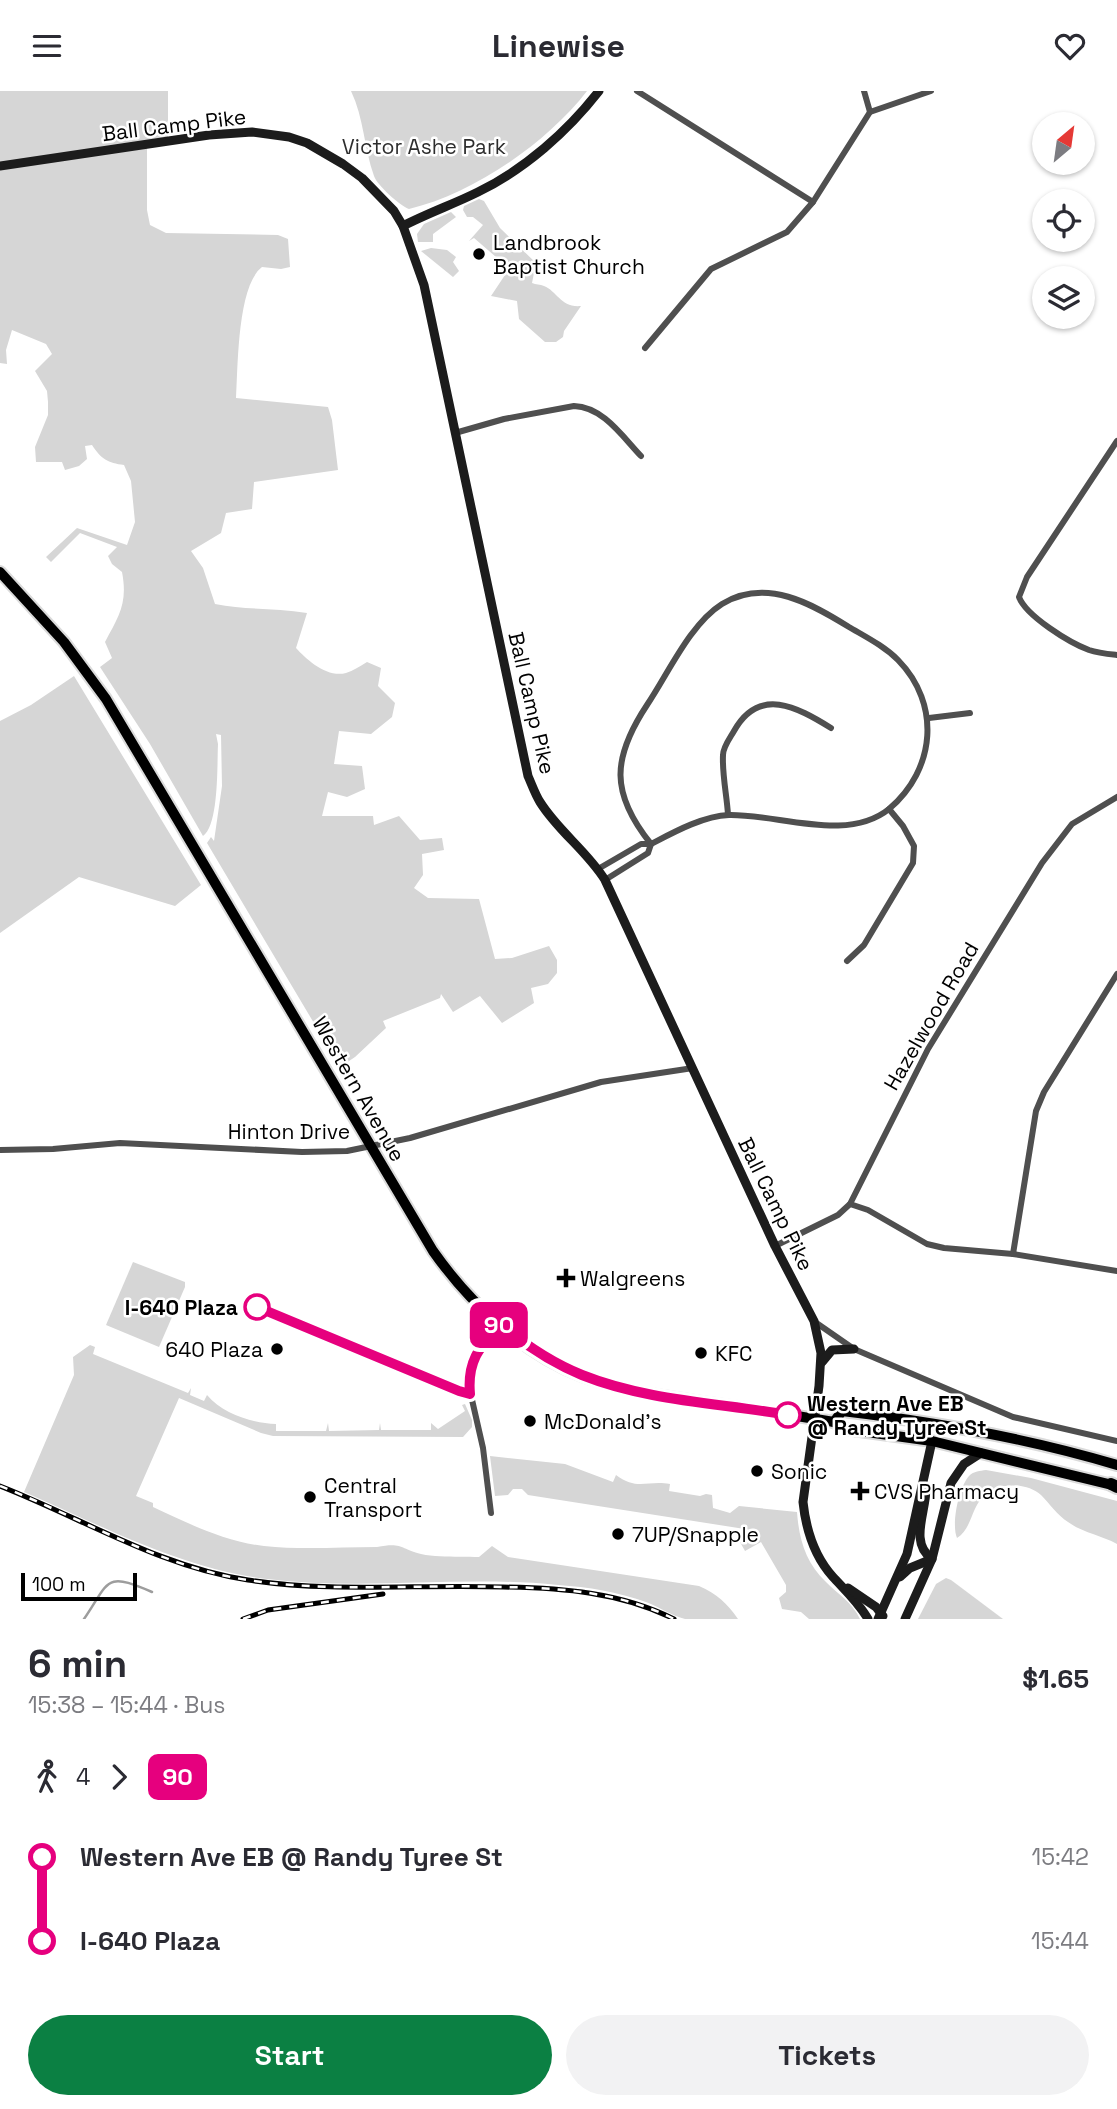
<!DOCTYPE html>
<html lang="en">
<head>
<meta charset="utf-8">
<style>
	body { margin:0; font-family:"Space Grotesk",sans-serif; background:#f2f2f3; color:#2b2b33; height:100vh; display:flex; flex-direction:column; font-size:26px; white-space:nowrap }
	* { box-sizing:border-box; margin:0 }
	p { font-size:23px; color:#7c7c81 }
	.icon { flex:none; width:38px; height:38px; fill:none; stroke:currentColor; stroke-width:2; stroke-linecap:round; stroke-linejoin:round }
	.map { position:relative; height:1528px; overflow:hidden }
	.sheet { display:flex; flex-direction:column; background:#fff; flex:1 }
	.sheet>* { flex:none }
	.badge { padding:0 14px; border-radius:10px; font-size:24px; line-height:46px }
	.needle { width:46px; rotate:29deg }
	.tools { position:absolute; left:1032px; top:21px; display:grid; gap:14px }
	.tools a { display:grid; place-items:center; width:63px; height:63px; border-radius:50%; background:#fff; box-shadow:0 2px 5px #0004; font-size:35px }
	.scale { position:absolute; left:21px; bottom:18px; width:116px; box-sizing:border-box; padding-left:7px; border:4px solid #000; border-top:0; font-size:19px; line-height:24px; white-space:nowrap; color:#000; -webkit-text-stroke:5px #fff; paint-order:stroke }
	.map>.badge { position:absolute; translate:-50% -50%; box-shadow:0 0 0 4px #fff }
	.legs { display:flex; align-items:center; gap:10px; height:77px; padding:0 28px; font-size:23px }
	.legs p { margin-inline-start:auto }
	.head { display:flex; align-items:center; justify-content:space-between; height:119px; padding:0 28px }
	h1 { font-size:38px; font-weight:700; line-height:52px }
	.action { display:flex; gap:14px; margin-top:auto; padding:14px 28px }
	.action a { flex:1; height:80px; border-radius:42px; background:#0b8043; color:#fff; font-size:28px; font-weight:700; line-height:80px; text-align:center }
	.action a+a { background:#f2f2f3; color:#2b2b33 }
	ul { padding:0 28px; list-style:none }
	li { display:flex; align-items:center; gap:24px; height:84px; font-size:26px }
	li i { display:grid; place-items:center; width:10px; height:100%; margin:0 9px; background:currentColor }
	li i::after { content:''; width:18px; height:18px; margin:-9px; border:5px solid; border-radius:50%; background:#fff }
	li p { margin-inline-start:auto }
	li:first-child i { background:linear-gradient(#0000 50%,currentColor 0) }
	li:last-child i { background:linear-gradient(currentColor 50%,#0000 0) }
	header { display:flex; justify-content:space-between; align-items:center; height:91px; padding:0 28px; background:#fff; font-size:32px; font-weight:700 }
	.map>svg:first-child { display:block }
	.green { fill:#d6d6d6 }
	.lines { fill:none; stroke-linecap:round; stroke-linejoin:round }
	.stream { stroke:#9d9d9d; stroke-width:2.5 }
	.primary-casing { stroke:#dbdbdb; stroke-width:14 }
	.highway-casing { stroke:#dbdbdb; stroke-width:16 }
	.street { stroke:#4f4f4f; stroke-width:6 }
	.secondary { stroke:#1c1c1c; stroke-width:9 }
	.primary { stroke:#000; stroke-width:10 }
	.highway { stroke:#000; stroke-width:12 }
	.rail-casing { stroke:#000; stroke-width:5 }
	.rail { stroke:#fff; stroke-width:2.5; stroke-dasharray:8; stroke-linecap:butt }
	.line-1-casing { stroke:#fff; stroke-width:16 }
	.line-1 { stroke:#e6007e; stroke-width:10 }
	.poi-dot { fill:#000; stroke:#fff; stroke-width:2.5 }
	.stop-1-dot { fill:#fff; stroke:#e6007e; stroke-width:3.5 }
	.labels { text-anchor:middle; dominant-baseline:central; stroke-width:5; stroke-linejoin:round; paint-order:stroke }
	.street-label { font-size:21px; fill:#000; stroke:#fff }
	.park-label { font-size:21px; fill:#2d2d2d; stroke:#fff }
	.poi-label { font-size:21px; fill:#000; stroke:#fff; text-anchor:start }
	.stop-label { font-size:21px; font-weight:bold; fill:#000; stroke:#fff; text-anchor:end }
</style>
</head>
<body>
<header><svg class="icon" aria-label="menu" viewBox="0 0 24 24"><path d="M4 6h16M4 12h16M4 18h16"/></svg>Linewise<svg class="icon" aria-label="heart" viewBox="0 0 24 24"><path d="M12 20l-8-8c-3-5 5-10 8-4 3-6 11-1 8 4z"/></svg></header>
<div class="map">
<svg width="1117" height="1528" viewBox="0 0 1117 1528">
	<rect width="100%" height="100%" fill="#fff"/>
	<g class="green">
		<path d="M 0,0 L 168,0 L 168,50 L 0,72 Z"/>
		<path d="M 351,0 L 587,0 C 547,52 473,103 409,118 C 400,115 377,94 374,85 C 364,57 364,27 351,0 Z"/>
		<path d="M 147,57 L 147,119 L 150,134 L 166,142 L 278,144 L 288,148 L 290,176 L 281,178 L 262,176 C 237,195 238,277 236,307 L 328,316 L 332,329 L 338,379 L 254,391 L 252,418 L 226,422 L 221,442 L 191,460 L 203,477 L 215,513 C 245,519 276,517 307,522 L 296,557 C 307,569 327,587 346,582 C 353,580 360,575 367,571 L 381,577 L 378,595 L 395,612 L 392,626 L 371,643 L 339,640 L 334,673 L 362,675 L 365,698 L 347,706 L 328,701 L 322,725 L 373,725 L 374,734 L 399,725 L 420,749 L 442,747 L 444,759 L 422,763 L 423,784 L 414,797 L 428,807 L 479,808 L 495,868 L 512,867 L 549,855 L 557,869 L 557,882 L 548,893 L 531,897 L 534,912 L 502,932 L 480,905 L 453,921 L 441,903 L 440,907 L 383,930 L 386,937 L 355,966 L 340,976 L 207,752 L 211,746 L 214,750 L 222,695 L 221,644 L 216,643 L 218,653 C 217,674 219,734 203,745 L 150,653 L 100,576 L 112,567 L 105,551 C 119,525 128,512 122,481 L 112,473 L 108,465 L 117,456 L 80,442 L 51,471 L 46,466 L 77,437 L 127,454 L 135,431 L 131,390 L 124,374 C 108,372 101,368 92,354 L 85,355 L 87,368 L 79,375 L 65,379 L 62,371 L 36,371 L 35,356 L 48,324 L 48,311 L 47,300 L 35,280 L 52,263 L 46,253 L 12,239 L 6,259 L 7,273 L 0,272 L 0,79 Z"/>
		<path d="M 479,108 L 484,110 L 500,137 L 539,175 L 534,182 L 532,192 C 536,194 540,193 544,195 C 557,200 561,217 581,215 L 564,240 L 563,246 L 556,251 L 545,251 L 519,228 L 517,210 L 491,205 L 509,178 L 501,171 L 498,177 L 493,170 L 496,166 L 474,147 L 469,150 L 483,134 L 473,126 L 467,126 L 463,119 L 464,115 Z"/>
		<path d="M 451,121 L 456,126 L 433,143 L 433,151 L 418,151 L 417,143 L 424,133 Z"/>
		<path d="M 431,157 L 447,159 L 456,166 L 453,171 L 459,180 L 453,186 L 421,160 Z"/>
		<path d="M 74,585 L 201,794 L 175,815 L 79,786 L 0,842 L 0,630 L 31,614 Z"/>
		<path d="M 133,1171 L 185,1191 L 185,1196 L 159,1256 L 106,1234 Z"/>
		<path d="M 90,1254 L 95,1256 L 93,1263 L 188,1302 L 191,1297 L 190,1304 L 204,1310 L 207,1304 C 223,1323 252,1332 276,1333 L 276,1340 L 326,1340 L 328,1332 L 329,1340 L 379,1339 L 380,1332 L 381,1339 L 431,1339 L 431,1332 L 438,1338 L 465,1320 L 462,1314 L 465,1313 L 472,1329 L 472,1336 L 463,1346 L 273,1345 L 261,1342 L 179,1307 L 136,1405 L 153,1412 L 153,1416 C 187,1432 226,1451 264,1455 C 301,1459 340,1456 377,1456 C 403,1451 400,1458 421,1463 C 439,1467 461,1465 479,1466 L 492,1455 L 508,1466 L 699,1495 C 717,1503 727,1512 738,1528 C 722,1528 701,1528 685,1528 C 672,1525 659,1516 646,1511 C 618,1501 588,1496 558,1494 C 462,1484 364,1500 267,1488 C 182,1478 102,1435 24,1401 L 74,1284 L 73,1266 Z"/>
		<path d="M 490,1365 L 565,1373 L 613,1391 L 616,1384 C 637,1400 647,1389 670,1393 L 669,1400 L 700,1405 L 706,1403 L 712,1404 L 713,1417 L 730,1422 L 739,1415 L 797,1421 C 799,1449 806,1472 826,1491 C 839,1504 852,1511 860,1528 L 809,1528 L 801,1521 L 782,1518 L 779,1507 L 786,1501 L 786,1494 L 761,1451 L 745,1460 L 740,1451 L 755,1445 L 751,1439 L 528,1404 L 522,1398 L 513,1398 L 508,1404 L 495,1405 Z"/>
		<path d="M 986,1379 L 1031,1387 L 1117,1410 L 1117,1453 C 1101,1444 1083,1442 1068,1431 C 1057,1424 1050,1413 1041,1404 C 1028,1392 1000,1391 986,1403 C 971,1414 973,1437 957,1447 C 951,1433 959,1396 969,1385 C 974,1380 980,1380 986,1379 Z"/>
		<path d="M 946,1487 L 951,1489 L 1003,1528 L 918,1528 L 936,1493 Z"/>
	</g>
	<g class="lines">
		<path class="stream" d="M 84,1528 C 110,1490 104,1480 152,1501"/>
		<defs>
			<g id="primary">
				<path d="M 0,481 L 64,551 L 106,608 L 433,1160 C 469,1211 522,1262 582,1285 C 627,1302 676,1307 723,1314 C 760,1319 797,1325 834,1331 L 845,1338 L 932,1350 L 1116,1395"/>
				<path d="M 834,1331 L 842,1320 C 936,1331 1027,1347 1117,1374"/>
			</g>
			<path id="highway" d="M 1111,1393 L 1117,1396"/>
		</defs>
		<use href="#primary" class="primary-casing"/>
		<use href="#highway" class="highway-casing"/>
		<g class="street">
			<path d="M 637,0 L 813,111"/>
			<path d="M 864,0 L 870,21"/>
			<path d="M 645,257 L 711,178 L 787,141 L 813,111 L 870,21 L 931,0"/>
			<path d="M 455,342 L 504,328 L 574,315 C 603,316 622,345 641,365"/>
			<path d="M 1117,350 L 1027,486 L 1019,506 C 1026,525 1070,552 1089,559 C 1098,562 1108,563 1117,564"/>
			<path d="M 929,627 L 970,622"/>
			<path d="M 728,724 C 727,705 722,684 723,664 C 723,656 730,647 734,640 C 759,595 797,616 831,637"/>
			<path d="M 598,778 L 641,753 L 651,753 C 674,741 703,725 729,724 C 778,723 847,752 889,718 C 936,678 941,613 898,569 C 884,555 866,546 849,536 C 812,513 766,486 722,513 C 690,533 668,583 647,614 C 612,667 610,702 651,753"/>
			<path d="M 605,789 L 648,762 L 651,753"/>
			<path d="M 847,870 L 864,854 L 913,772 L 914,755 L 903,735 L 889,718"/>
			<path d="M 0,1059 L 53,1058 L 120,1052 L 302,1061 L 347,1060 L 410,1047 L 601,991 L 693,977"/>
			<path d="M 850,1113 L 868,1119 L 927,1153 L 944,1157 L 1013,1163 L 1117,1180"/>
			<path d="M 775,1155 L 838,1124 L 850,1113 L 928,958 L 1042,772 L 1072,733 L 1117,706"/>
			<path d="M 1013,1163 L 1036,1020 L 1044,1001 L 1117,883"/>
			<path d="M 815,1231 L 854,1258 L 1013,1326 L 1117,1350"/>
			<path d="M 491,1422 L 483,1357 L 470,1300 L 470,1273 L 479,1258 L 500,1233"/>
		</g>
		<g class="secondary">
			<path d="M 0,75 L 209,44 L 252,41 L 289,46 L 307,52 L 343,73 L 362,87 L 394,120 L 403,135 L 424,194 L 528,685 C 532,694 535,703 540,711 C 558,740 587,760 605,789 L 775,1155 L 814,1230 L 821,1262 L 819,1295 L 803,1411 C 806,1439 814,1465 833,1486 C 846,1500 859,1512 868,1528"/>
			<path d="M 403,135 C 428,122 454,113 478,101 C 525,78 567,41 599,0"/>
			<path d="M 822,1271 L 832,1259 L 854,1258"/>
			<path d="M 900,1486 L 910,1477 L 932,1468 C 909,1452 926,1421 926,1398"/>
			<path d="M 848,1497 L 876,1516 L 883,1525"/>
			<path d="M 878,1528 L 907,1463 L 932,1350"/>
			<path d="M 905,1528 L 932,1468 L 951,1392 L 964,1373 L 981,1362"/>
		</g>
		<use href="#primary" class="primary"/>
		<use href="#highway" class="highway"/>
		<defs>
			<g id="rail">
				<path d="M 0,1395 C 82,1427 160,1476 248,1489 C 332,1502 418,1493 503,1496 C 562,1497 620,1501 674,1528"/>
				<path d="M 243,1528 L 268,1519 L 383,1503"/>
			</g>
		</defs>
		<use href="#rail" class="rail-casing"/>
		<use href="#rail" class="rail"/>
	</g>
	<g class="lines">
		<defs>
			<path id="line-1" d="M 257,1216 L 459,1300 L 470,1303 C 467,1270 479,1257 500,1233 C 524,1253 552,1272 582,1284 C 647,1310 720,1312 788,1324"/>
		</defs>
		<use href="#line-1" class="line-1-casing"/>
		<use href="#line-1" class="line-1"/>
	</g>
	<g class="poi-dot">
		<circle cx="479" cy="163" r="7"/>
		<path d="M562.5 1176.5h7v7h7v7h-7v7h-7v-7h-7v-7h7z"/>
		<circle cx="277" cy="1258" r="7"/>
		<circle cx="701" cy="1262" r="7"/>
		<circle cx="530" cy="1330" r="7"/>
		<circle cx="757" cy="1380" r="7"/>
		<path d="M856.5 1389.5h7v7h7v7h-7v7h-7v-7h-7v-7h7z"/>
		<circle cx="310" cy="1406" r="7"/>
		<circle cx="618" cy="1443" r="7"/>
	</g>
	<g class="stop-1-dot">
		<circle cx="257" cy="1216" r="12"/>
		<circle cx="788" cy="1324" r="12"/>
	</g>
	<g class="labels">
		<g class="street-label">
			<text transform="translate(174 34) rotate(-7)">Ball Camp Pike</text>
			<text transform="translate(532 612) rotate(77)">Ball Camp Pike</text>
			<text transform="translate(931 925) rotate(-60)">Hazelwood Road</text>
			<text transform="translate(359 998) rotate(60)">Western Avenue</text>
			<text x="289" y="1040">Hinton Drive</text>
			<text transform="translate(776 1113) rotate(64)">Ball Camp Pike</text>
		</g>
		<g class="park-label">
			<text x="424" y="55">Victor Ashe Park</text>
		</g>
		<g class="poi-label">
			<text x="493" y="151">Landbrook<tspan x="493" dy="24">Baptist Church</tspan></text>
			<text x="580" y="1187">Walgreens</text>
			<text x="263" y="1258" text-anchor="end">640 Plaza</text>
			<text x="715" y="1262">KFC</text>
			<text x="544" y="1330">McDonald's</text>
			<text x="771" y="1380">Sonic</text>
			<text x="324" y="1394">Central<tspan x="324" dy="24">Transport</tspan></text>
			<text x="874" y="1400">CVS Pharmacy</text>
			<text x="632" y="1443">7UP/Snapple</text>
		</g>
		<g class="stop-label">
			<text x="238" y="1216">I-640 Plaza</text>
			<text x="807" y="1312" text-anchor="start">Western Ave EB<tspan x="807" dy="24">@ Randy Tyree St</tspan></text>
		</g>
	</g>
</svg>
<div class="tools">
<a><svg class="needle" viewBox="-14 -14 28 28"><path d="M0-13l5 13h-10z" fill="#e53935"/><path d="M0 13l5-13h-10z" fill="#7c7c81"/></svg></a>
<a><svg class="icon" aria-label="locate" viewBox="0 0 24 24"><circle cx="12" cy="12" r="6"/><path d="M12 2v4M12 18v4M2 12h4M18 12h4"/></svg></a>
<a><svg class="icon" aria-label="layers" viewBox="0 0 24 24"><path d="M12 4l9 5-9 5-9-5zM3 14l9 5 9-5"/></svg></a>
</div>
<div class="scale">100 m</div>
<b class="badge" style="left:499px;top:1234px;background:#e6007e;color:#fff">90</b>
</div>
<section class="sheet">
<div class="head"><div><h1>6 min</h1><p>15:38 – 15:44 · Bus</p></div><b>$1.65</b></div>
<div class="legs"><svg class="icon" aria-label="walk" viewBox="0 0 24 24"><circle cx="13" cy="4" r="2"/><path d="M13 8l-2 6 4 7M11 14l-3 7M7 12l3-4h3l4 4"/></svg>4<svg class="icon" aria-label="forward" viewBox="0 0 24 24"><path d="M9 5l7 7-7 7"/></svg><b class="badge" style="background:#e6007e;color:#fff">90</b></div>
<ul>
<li><i style="color:#e6007e"></i><b>Western Ave EB @ Randy Tyree St</b><p>15:42</p></li>
<li><i style="color:#e6007e"></i><b>I-640 Plaza</b><p>15:44</p></li>
</ul>
<div class="action"><a>Start</a><a>Tickets</a></div>
</section>
</body>
</html>
